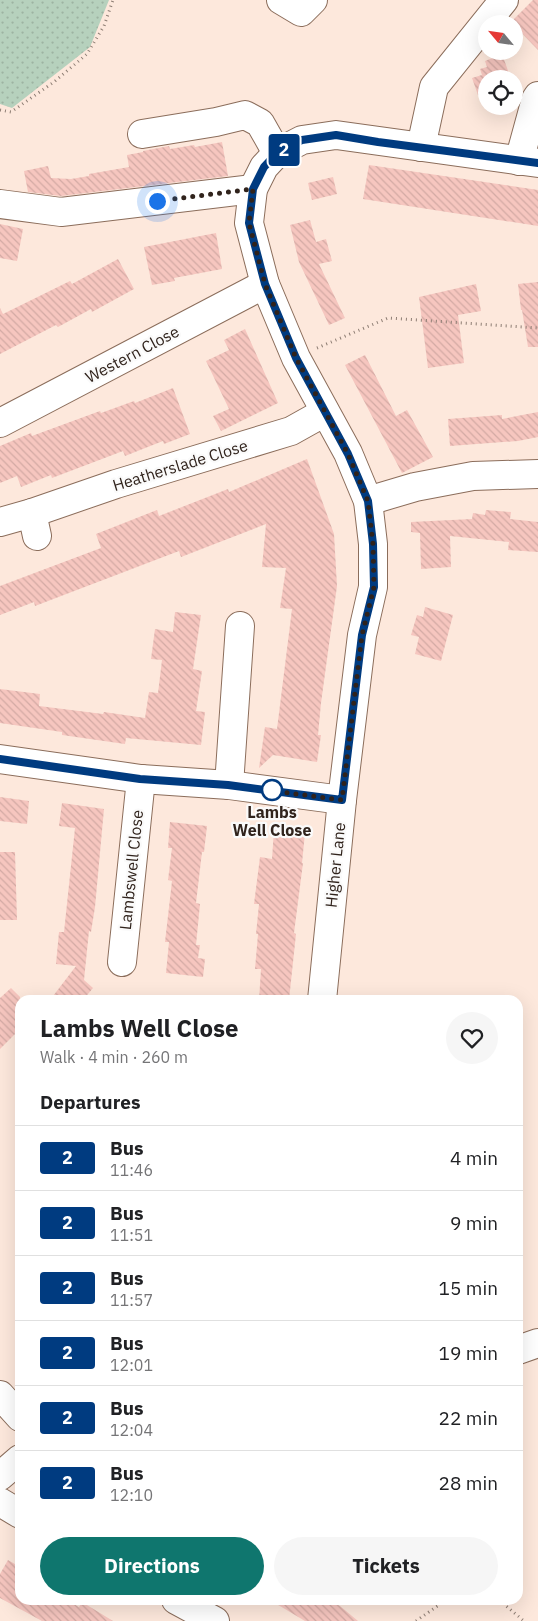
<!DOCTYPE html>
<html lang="en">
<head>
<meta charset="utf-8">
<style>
	body { margin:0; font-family:"IBM Plex Sans",sans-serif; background:#f6f6f6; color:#202124; height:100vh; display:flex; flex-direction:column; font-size:19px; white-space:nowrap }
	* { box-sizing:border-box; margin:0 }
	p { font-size:16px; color:#757577 }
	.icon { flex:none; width:28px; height:28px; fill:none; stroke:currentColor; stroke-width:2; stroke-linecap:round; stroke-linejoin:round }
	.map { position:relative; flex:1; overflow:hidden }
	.side { position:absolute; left:15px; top:995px; width:508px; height:610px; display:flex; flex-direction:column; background:#fff; border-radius:15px; box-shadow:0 5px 20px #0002 }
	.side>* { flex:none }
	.badge { padding:0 10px; border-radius:4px; font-size:18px; line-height:32px }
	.needle { width:32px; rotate:299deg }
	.fabs { position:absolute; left:478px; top:15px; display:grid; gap:10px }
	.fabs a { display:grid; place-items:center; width:45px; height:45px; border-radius:50%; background:#fff; box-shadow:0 5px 20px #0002; font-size:25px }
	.you { position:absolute; width:25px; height:25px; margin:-12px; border:4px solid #fff; border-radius:50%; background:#1a73e8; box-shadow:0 0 0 8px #1a73e833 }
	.map>.badge { position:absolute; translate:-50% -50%; box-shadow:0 0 0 2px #fff }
	h2 { padding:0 25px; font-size:19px; line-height:45px }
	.round { display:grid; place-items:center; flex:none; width:52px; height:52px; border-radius:26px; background:#f6f6f6 }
	.overview { display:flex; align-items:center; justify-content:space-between; height:85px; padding:0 25px }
	h1 { font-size:24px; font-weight:700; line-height:38px }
	.cta { display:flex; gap:10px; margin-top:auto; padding:10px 25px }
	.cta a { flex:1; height:58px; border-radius:30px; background:#0f766e; color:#fff; font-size:20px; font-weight:700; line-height:58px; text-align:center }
	.cta a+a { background:#f6f6f6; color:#202124 }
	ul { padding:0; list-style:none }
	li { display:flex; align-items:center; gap:15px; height:65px; padding:0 25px; border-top:1px solid #e0e0e0 }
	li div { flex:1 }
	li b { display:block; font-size:19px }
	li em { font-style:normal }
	li .badge { min-width:55px; font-weight:700; text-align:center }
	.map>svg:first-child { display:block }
	.park { fill:url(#park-dots) }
	.building { fill:url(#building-back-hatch) }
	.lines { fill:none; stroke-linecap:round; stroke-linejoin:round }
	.minor-casing { stroke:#8b6d5b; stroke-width:30 }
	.path { stroke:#8d7d73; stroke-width:3; stroke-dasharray:1 4; stroke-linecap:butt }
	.minor { stroke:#fff; stroke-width:28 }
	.line-casing { stroke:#fff; stroke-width:11 }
	.line { stroke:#003b80; stroke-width:8 }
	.walk { stroke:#30231c; stroke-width:5; stroke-dasharray:0 9 }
	.stop-dot { fill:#fff; stroke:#003b80; stroke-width:2.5 }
	.labels { text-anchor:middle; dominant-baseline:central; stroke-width:4.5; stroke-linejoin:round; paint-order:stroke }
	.street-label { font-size:16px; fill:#30231c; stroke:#fafafa }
	.stop-label { font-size:16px; font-weight:bold; fill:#30231c; stroke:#fafafa }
</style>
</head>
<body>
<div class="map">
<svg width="538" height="1621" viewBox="0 0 538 1621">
	<defs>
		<pattern id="park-dots" width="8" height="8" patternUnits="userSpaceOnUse" patternTransform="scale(1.25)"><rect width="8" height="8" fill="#b6d1bd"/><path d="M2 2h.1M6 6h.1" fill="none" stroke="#9db3a2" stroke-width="1.8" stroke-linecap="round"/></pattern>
		<pattern id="building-back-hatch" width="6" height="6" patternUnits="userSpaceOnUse" patternTransform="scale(1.25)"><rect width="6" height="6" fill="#f6c6bf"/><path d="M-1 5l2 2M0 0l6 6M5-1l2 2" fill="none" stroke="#d3aaa4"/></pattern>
	</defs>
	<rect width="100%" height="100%" fill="#fde8dc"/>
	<path class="park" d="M 0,0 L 109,0 L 90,47 L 12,108 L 0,104 Z"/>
	<g class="building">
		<path d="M 533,0 L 538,0 L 538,50 L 511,22 Z"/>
		<path d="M 502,54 L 511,79 L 486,79 L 486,92 L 478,95 L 472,78 L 482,75 L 480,69 L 487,67 L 485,61 Z"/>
		<path d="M 222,142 L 228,176 L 61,196 L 28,192 L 24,171 L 48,166 L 51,178 L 71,179 L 89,176 L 89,174 L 129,167 L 127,155 L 143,152 L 143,151 L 169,146 L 170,149 L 194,145 L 195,147 Z"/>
		<path d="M 369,165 L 538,190 L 538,226 L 363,199 Z"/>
		<path d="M 333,177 L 337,194 L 312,200 L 308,183 Z"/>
		<path d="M 310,220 L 316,242 L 326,239 L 332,261 L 319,264 L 345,318 L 329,325 L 299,262 L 290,225 Z"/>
		<path d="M 0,224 L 23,229 L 17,261 L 0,258 Z"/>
		<path d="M 216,233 L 222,269 L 174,278 L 175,281 L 152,285 L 144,247 Z"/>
		<path d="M 118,259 L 134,289 L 92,312 L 91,309 L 58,327 L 56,325 L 0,354 L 0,308 L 3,314 L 70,281 L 72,284 Z"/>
		<path d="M 538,282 L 538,347 L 528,347 L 522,310 L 521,310 L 518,284 Z"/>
		<path d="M 476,284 L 481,311 L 458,315 L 464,363 L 428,368 L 419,297 Z"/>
		<path d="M 245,329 L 278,403 L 221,431 L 213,416 L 229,409 L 206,361 L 229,350 L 224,340 Z"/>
		<path d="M 365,355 L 396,416 L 407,410 L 433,457 L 402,473 L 345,365 Z"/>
		<path d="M 173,388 L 190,434 L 164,444 L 163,441 L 125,456 L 123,451 L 52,478 L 51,475 L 21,487 L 17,476 L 0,483 L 0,446 L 31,433 L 32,436 L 100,411 L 101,413 L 134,401 L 135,403 Z"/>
		<path d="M 538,412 L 538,437 L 518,441 L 450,446 L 448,419 L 502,415 L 502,419 Z"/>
		<path d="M 307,459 L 334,534 L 337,586 L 321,703 L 318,735 L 321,735 L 317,762 L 273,755 L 259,768 L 265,727 L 277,729 L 292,609 L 280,608 L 286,568 L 262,567 L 266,524 L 181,557 L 179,551 L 35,606 L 34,602 L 0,615 L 0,586 L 101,548 L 96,534 L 157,510 L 159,516 L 228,489 L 229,492 Z"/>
		<path d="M 486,510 L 511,512 L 510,519 L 538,522 L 538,552 L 508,550 L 509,542 L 450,536 L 451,567 L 421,569 L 420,533 L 411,532 L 411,522 L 472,519 L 473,513 L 485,515 Z"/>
		<path d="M 425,607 L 453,615 L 441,661 L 415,654 L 419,637 L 411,635 L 417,615 L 423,617 Z"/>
		<path d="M 175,612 L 201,615 L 193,669 L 202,671 L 196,711 L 205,712 L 201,745 L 126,738 L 125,744 L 62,735 L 62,732 L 0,723 L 0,689 L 40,694 L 39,706 L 103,714 L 104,712 L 145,718 L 149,692 L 158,693 L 162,660 L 151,659 L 155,629 L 173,632 Z"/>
		<path d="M 0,797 L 29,801 L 27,824 L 0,821 Z"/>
		<path d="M 62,803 L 104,809 L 95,907 L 91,932 L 89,931 L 84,980 L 93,988 L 83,1000 L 50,1000 L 76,966 L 56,964 L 59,932 L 64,932 L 75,828 L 59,826 Z"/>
		<path d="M 170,822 L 207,826 L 204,852 L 202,852 L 196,903 L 200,904 L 196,945 L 200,945 L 198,958 L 205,959 L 203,977 L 166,973 L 169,942 L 165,942 L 172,881 L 168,880 L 172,848 L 168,848 Z"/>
		<path d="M 274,830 L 305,833 L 302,863 L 303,863 L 294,933 L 296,934 L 289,1000 L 259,1000 L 261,969 L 255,969 L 258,934 L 256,934 L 259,904 L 254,904 L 260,857 L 272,859 Z"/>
		<path d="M 0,852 L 15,852 L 17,920 L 0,920 Z"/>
		<path d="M 11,988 L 20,997 L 20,1029 L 0,1049 L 0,998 Z"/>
		<path d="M 8,1560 L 20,1567 L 20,1600 L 67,1600 L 79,1607 L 82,1602 L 113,1621 L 42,1621 L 0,1598 L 0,1574 Z"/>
		<path d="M 270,1600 L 330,1600 L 340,1606 L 358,1621 L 305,1621 Z"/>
	</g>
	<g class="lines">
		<defs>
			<g id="minor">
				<path d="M 281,0 L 301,12 L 313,0"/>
				<path d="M 142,134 L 216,122 L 245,115 L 260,123 L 277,153"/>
				<path d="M 421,147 L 434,87 L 504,0"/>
				<path d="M 519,161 L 536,99 L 538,96"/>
				<path d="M 0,204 L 61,212 L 253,189"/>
				<path d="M 0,423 L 265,284"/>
				<path d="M 368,501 L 415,487 L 473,476 L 538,474"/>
				<path d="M 32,513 L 37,536"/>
				<path d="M 0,522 L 32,513 L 116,484 L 291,431 L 325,412"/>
				<path d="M 0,759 L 141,779 L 229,785 L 342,800"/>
				<path d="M 229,785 L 240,626"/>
				<path d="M 122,962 L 141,779"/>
				<path d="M 322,1000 L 342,800 L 362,635 L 373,587 L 373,544 L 368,501 L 348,453 L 296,358 L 265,284 L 249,223 L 253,189 L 264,167 L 277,153 L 302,140 L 336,135 L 538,163"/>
				<path d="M 518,1350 L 538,1343"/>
				<path d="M 0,1395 L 20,1417"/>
				<path d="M 0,1476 L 20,1459"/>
				<path d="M 0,1502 L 20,1514"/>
				<path d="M 176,1600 L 215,1621"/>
			</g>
		</defs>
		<use href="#minor" class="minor-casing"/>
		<g class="path">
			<path d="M 0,110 L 11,112 L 54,82 L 87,54 L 104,26 L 113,0"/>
			<path d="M 317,348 L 388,318 L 538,328"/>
			<path d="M 499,1600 L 524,1621"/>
			<path d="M 416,1621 L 446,1600"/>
		</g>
		<use href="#minor" class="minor"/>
	</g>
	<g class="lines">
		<defs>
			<path id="line" d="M 0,759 L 140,779 L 228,785 L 342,800 L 362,635 L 374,587 L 373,544 L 368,501 L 348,454 L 296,358 L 265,284 L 249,223 L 253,189 L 264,167 L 277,153 L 302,140 L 336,135 L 378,142 L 538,163"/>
		</defs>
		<use href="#line" class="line-casing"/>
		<use href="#line" class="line"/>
		<path class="walk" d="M 157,201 L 253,189 L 249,223 L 265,284 L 296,358 L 348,454 L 368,501 L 373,544 L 374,587 L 362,635 L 342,800 L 266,790 L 272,790"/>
	</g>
	<circle class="stop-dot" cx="272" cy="790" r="10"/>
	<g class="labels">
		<g class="street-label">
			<text transform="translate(132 354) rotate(-28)">Western Close</text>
			<text transform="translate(180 465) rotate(-17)">Heatherslade Close</text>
			<text transform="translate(335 865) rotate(-84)">Higher Lane</text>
			<text transform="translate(131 870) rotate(-84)">Lambswell Close</text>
		</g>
		<g class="stop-label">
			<text x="272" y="812">Lambs<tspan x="272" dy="18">Well Close</tspan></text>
		</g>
	</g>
</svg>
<div class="fabs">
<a><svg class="needle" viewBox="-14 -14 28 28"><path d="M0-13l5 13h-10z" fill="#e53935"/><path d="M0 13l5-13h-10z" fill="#757577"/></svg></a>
<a><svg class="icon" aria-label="locate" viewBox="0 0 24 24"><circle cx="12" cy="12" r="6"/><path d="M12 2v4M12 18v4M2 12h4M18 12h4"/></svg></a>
</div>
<div class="you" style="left:157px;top:201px"></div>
<b class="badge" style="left:284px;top:150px;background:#003b80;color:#fff">2</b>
<section class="side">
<div class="overview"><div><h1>Lambs Well Close</h1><p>Walk · 4 min · 260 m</p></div><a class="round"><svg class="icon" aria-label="heart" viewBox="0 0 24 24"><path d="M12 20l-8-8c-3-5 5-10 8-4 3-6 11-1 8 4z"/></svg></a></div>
<h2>Departures</h2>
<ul>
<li><span class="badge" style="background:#003b80;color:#fff">2</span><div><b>Bus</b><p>11:46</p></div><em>4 min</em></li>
<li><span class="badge" style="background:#003b80;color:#fff">2</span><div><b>Bus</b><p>11:51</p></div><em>9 min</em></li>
<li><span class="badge" style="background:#003b80;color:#fff">2</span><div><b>Bus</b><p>11:57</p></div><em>15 min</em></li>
<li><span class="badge" style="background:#003b80;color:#fff">2</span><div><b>Bus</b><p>12:01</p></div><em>19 min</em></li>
<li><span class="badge" style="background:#003b80;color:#fff">2</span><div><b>Bus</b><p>12:04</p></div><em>22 min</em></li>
<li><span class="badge" style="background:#003b80;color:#fff">2</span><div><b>Bus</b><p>12:10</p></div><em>28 min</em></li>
</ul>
<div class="cta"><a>Directions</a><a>Tickets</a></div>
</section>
</div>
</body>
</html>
